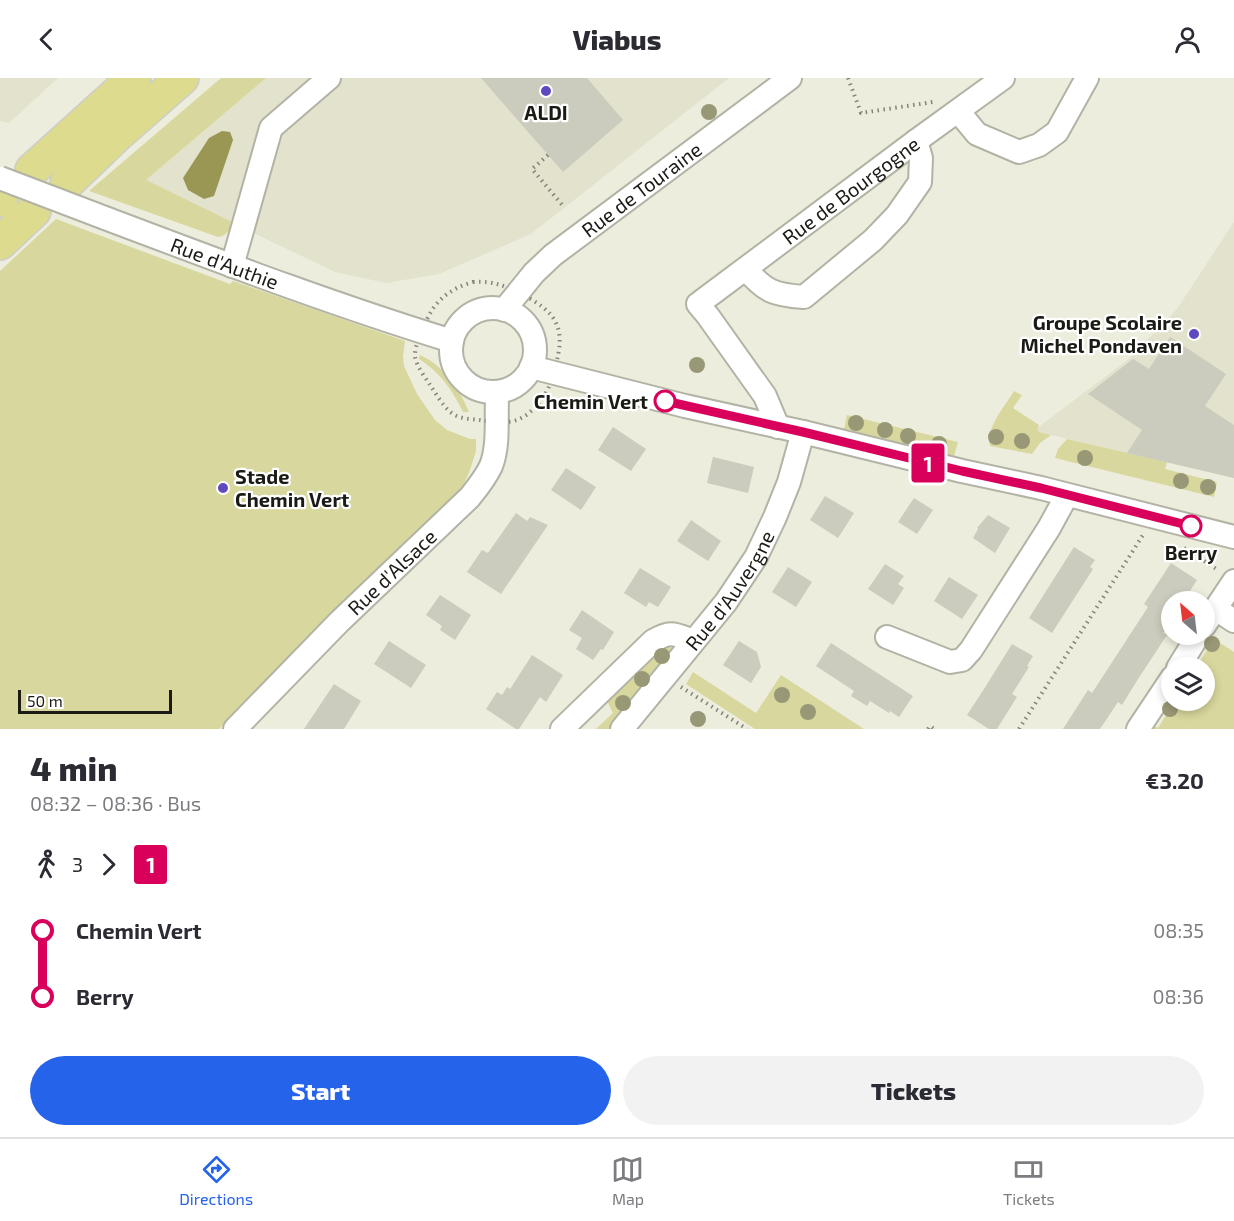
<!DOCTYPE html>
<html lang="en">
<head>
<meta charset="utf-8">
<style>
	body { margin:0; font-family:"Exo 2",sans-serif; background:#f2f2f3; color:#2b2b33; height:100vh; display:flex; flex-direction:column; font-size:22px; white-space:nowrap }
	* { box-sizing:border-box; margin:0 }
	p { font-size:20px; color:#7c7c81 }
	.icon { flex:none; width:33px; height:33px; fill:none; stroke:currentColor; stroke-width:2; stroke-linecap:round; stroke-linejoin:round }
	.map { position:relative; height:651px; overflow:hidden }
	.panel { display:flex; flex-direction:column; background:#fff; flex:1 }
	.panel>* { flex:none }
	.badge { padding:0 12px; border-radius:4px; font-size:21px; line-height:39px }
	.needle { width:39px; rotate:332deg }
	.buttons { position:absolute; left:1161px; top:513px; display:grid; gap:12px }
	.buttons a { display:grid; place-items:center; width:54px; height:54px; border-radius:50%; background:#fff; box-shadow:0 3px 9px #0003; font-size:30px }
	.scale { position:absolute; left:18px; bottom:15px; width:154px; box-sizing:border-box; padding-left:6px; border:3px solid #1b1b16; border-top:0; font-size:16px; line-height:21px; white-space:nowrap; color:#1b1b16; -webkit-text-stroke:4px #fff; paint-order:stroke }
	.map>.badge { position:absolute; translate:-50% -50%; box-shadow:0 0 0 3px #fff }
	.legs { display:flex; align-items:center; gap:9px; height:66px; padding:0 30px; font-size:20px }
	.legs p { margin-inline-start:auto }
	.overview { display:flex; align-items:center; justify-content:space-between; height:102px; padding:0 30px }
	h1 { font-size:33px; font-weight:800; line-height:45px }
	.button { display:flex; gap:12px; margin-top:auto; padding:12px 30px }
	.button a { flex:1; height:69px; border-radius:36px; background:#2563eb; color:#fff; font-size:24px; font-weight:800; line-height:69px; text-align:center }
	.button a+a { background:#f2f2f3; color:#2b2b33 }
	ul { padding:0 30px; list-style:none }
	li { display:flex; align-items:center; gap:21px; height:66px; font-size:22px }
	li i { display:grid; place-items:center; width:9px; height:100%; margin:0 8px; background:currentColor }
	li i::after { content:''; width:15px; height:15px; margin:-8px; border:4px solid; border-radius:50%; background:#fff }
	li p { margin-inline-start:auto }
	li:first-child i { background:linear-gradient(#0000 50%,currentColor 0) }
	li:last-child i { background:linear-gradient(currentColor 50%,#0000 0) }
	header { display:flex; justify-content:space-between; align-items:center; height:78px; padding:0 30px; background:#fff; font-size:27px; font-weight:800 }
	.dock { display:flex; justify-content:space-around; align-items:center; height:84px; border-top:2px solid #e1e1e2; background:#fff; font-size:16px; color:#7c7c81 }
	.dock a { display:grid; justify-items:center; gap:3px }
	.dock .on { color:#2563eb }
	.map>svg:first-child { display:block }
	.built { fill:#e2e2cd }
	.green { fill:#d8d79d }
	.water { fill:#999753 }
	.building { fill:#ccccbe }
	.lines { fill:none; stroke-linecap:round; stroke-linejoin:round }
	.minor-casing { stroke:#b3b3a5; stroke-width:26 }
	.highway-casing { stroke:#cdcdcc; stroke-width:36 }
	.path { stroke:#838379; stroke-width:4; stroke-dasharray:1.5 4.5; stroke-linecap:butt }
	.minor { stroke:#fff; stroke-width:22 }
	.highway { stroke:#dddb8e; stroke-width:33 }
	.minor-bridge-casing { stroke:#b3b3a5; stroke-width:26; stroke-linecap:butt }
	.minor-bridge { stroke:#fff; stroke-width:22 }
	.tree { fill:#999876 }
	.line-1-casing { stroke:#fff; stroke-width:14 }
	.line-1 { stroke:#d8005b; stroke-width:9 }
	.poi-dot { fill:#6048c0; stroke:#fff; stroke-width:2 }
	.stop-1-dot { fill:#fff; stroke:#d8005b; stroke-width:3 }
	.labels { text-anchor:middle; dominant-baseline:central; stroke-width:4.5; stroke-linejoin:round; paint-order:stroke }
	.poi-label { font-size:20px; font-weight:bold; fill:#1b1b16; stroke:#fff }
	.street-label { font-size:20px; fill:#1b1b16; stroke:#fff }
	.stop-label { font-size:20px; font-weight:bold; fill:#1b1b16; stroke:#fff; text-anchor:end }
</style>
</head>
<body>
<header><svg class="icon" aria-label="back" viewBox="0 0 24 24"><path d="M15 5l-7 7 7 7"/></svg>Viabus<svg class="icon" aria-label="person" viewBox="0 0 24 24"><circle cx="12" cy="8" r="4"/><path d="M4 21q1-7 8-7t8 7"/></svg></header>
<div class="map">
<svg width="1234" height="651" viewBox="0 0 1234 651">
	<rect width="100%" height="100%" fill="#ededde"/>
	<g class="built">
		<path d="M 0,0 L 58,0 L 9,45 L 0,43 Z"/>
		<path d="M 266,0 L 729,0 L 531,156 L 439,196 L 386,205 L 335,194 L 145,103 Z"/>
		<path d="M 1234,144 L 1234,400 L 1039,354 L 1036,351 L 1130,280 L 1177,231 Z"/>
	</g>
	<g class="green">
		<path d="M 221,0 L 266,0 L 146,102 L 234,145 C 230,152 226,158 218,159 L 89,113 Z"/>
		<path d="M 56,141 L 230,206 L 233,203 L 405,263 L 403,278 L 404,288 L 417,316 L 435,342 L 447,352 L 470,361 L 476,361 L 476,373 L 470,392 L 463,408 L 446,428 L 393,477 L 254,614 L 219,651 L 0,651 L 0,193 Z"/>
		<path d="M 420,277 C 444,288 459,310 469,334 L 463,334 C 453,313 440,294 419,281 Z"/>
		<path d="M 1014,313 L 1022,317 L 1013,330 L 1039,347 L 1037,351 L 1039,354 L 1051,357 L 1040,365 L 1032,376 L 990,368 C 984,352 1006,327 1014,313 Z"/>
		<path d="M 847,337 L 958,364 L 954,378 L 844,351 Z"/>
		<path d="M 1067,361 L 1167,384 L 1165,391 L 1217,404 L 1214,419 L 1055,380 L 1058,371 Z"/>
		<path d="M 1214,561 L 1234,574 L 1234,651 L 1148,651 L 1151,646 L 1158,650 L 1175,623 L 1204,622 L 1204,590 L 1196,589 Z"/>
		<path d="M 668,567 L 671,570 L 670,578 L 609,651 L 596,651 L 613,635 L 607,623 L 603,621 L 652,573 Z"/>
		<path d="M 693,594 L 756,635 L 781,597 L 864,651 L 755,651 L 686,606 Z"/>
	</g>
	<path class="water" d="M 222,53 L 230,54 L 233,62 L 214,118 L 204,121 L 188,112 L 183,100 L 209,60 Z"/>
	<g class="building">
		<path d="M 481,0 L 587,0 L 623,42 L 563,94 Z"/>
		<path d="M 1170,259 L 1226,296 L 1205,328 L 1234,347 L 1234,400 L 1127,375 L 1142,352 L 1088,316 L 1133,281 L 1149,291 Z"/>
		<path d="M 613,349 L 646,371 L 631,393 L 598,372 Z"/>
		<path d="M 713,379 L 754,389 L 748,415 L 707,405 Z"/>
		<path d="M 566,390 L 596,409 L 581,432 L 551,412 Z"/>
		<path d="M 825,418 L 854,435 L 838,460 L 810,442 Z"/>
		<path d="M 914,420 L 933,432 L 917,456 L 898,444 Z"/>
		<path d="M 516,435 L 527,443 L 530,439 L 548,447 L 501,516 L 467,494 L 482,472 L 488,475 Z"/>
		<path d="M 988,437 L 1010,450 L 995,475 L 973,460 L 978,451 L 977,450 Z"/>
		<path d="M 691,442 L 721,463 L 708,483 L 677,463 Z"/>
		<path d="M 1074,469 L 1095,482 L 1090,489 L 1093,491 L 1052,555 L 1029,540 Z"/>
		<path d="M 1171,485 L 1197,502 L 1183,524 L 1172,524 L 1172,541 L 1163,555 L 1167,557 L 1138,601 L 1122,627 L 1118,624 L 1100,651 L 1063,651 L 1088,612 L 1092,615 L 1148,529 L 1144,526 Z"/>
		<path d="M 885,486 L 904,498 L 898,506 L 904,510 L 893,527 L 868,511 Z"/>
		<path d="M 788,489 L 812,504 L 796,529 L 772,514 Z"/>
		<path d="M 640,490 L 671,509 L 658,529 L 649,524 L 646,529 L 624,515 Z"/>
		<path d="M 949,499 L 978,517 L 962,541 L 934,523 Z"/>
		<path d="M 440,517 L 471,537 L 455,562 L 440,552 L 442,548 L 426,537 Z"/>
		<path d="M 582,532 L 614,554 L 603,572 L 601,571 L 593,582 L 576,571 L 582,560 L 569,552 Z"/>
		<path d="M 389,563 L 426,587 L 411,610 L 374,586 Z"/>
		<path d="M 739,563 L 757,574 L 761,589 L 751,605 L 723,587 Z"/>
		<path d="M 831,565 L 913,618 L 899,639 L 890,633 L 889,635 L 870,623 L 867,628 L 851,618 L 854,613 L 816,588 Z"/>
		<path d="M 1012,566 L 1033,578 L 1027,588 L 1029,589 L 1012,616 L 1017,619 L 997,651 L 989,651 L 967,637 L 984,611 Z"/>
		<path d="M 532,577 L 563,597 L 546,624 L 540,619 L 519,651 L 516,651 L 486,631 L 497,614 L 502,617 L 507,609 L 510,611 Z"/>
		<path d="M 334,606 L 361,623 L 344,651 L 304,651 Z"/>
	</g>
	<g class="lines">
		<defs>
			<g id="minor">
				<path d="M 958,33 L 977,56 L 1019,74 L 1039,67 L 1057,54 L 1087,0"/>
				<path id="s1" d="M 105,140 C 219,183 334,227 452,263"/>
				<path d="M 232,188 L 271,50 L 329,0"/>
				<path d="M 746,191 C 765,214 775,217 804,219 L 873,162 L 897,137 L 920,104 L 921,80 L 916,63"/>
				<circle cx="493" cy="272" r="42"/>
				<path id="s2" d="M 504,232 L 534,195 L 553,177 L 790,0"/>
				<path d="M 531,289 L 685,328 L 803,354 L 962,393 L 1041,410 L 1234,459"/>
				<path id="s3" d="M 778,349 L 765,318 L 708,238 L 698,226 L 916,63 L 1003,0"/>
				<path d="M 1216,531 L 1234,543"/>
				<path d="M 1204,548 L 1234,503"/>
				<path d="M 887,559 L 950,584 L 962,582 L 971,572 L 1049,450 L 1067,417"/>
				<path d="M 1178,590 L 1199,556"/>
				<path id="s4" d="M 235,651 L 339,544 L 470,419 C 478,409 486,399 491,388 C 499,368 496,342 497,321 L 494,314"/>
				<path d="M 562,651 L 653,563 C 671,552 675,556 693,563"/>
				<path id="s5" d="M 622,651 L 726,524 L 756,479 L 775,439 L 789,404 L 803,354"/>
				<path d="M 1138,651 L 1172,600"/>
			</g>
			<g id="highway">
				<path d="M 32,92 L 134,0"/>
				<path d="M 67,105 L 117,57 L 182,0"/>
				<path d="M 0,122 L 1,121"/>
				<path d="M 0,165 L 34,133"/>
			</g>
		</defs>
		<use href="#minor" class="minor-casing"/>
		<use href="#highway" class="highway-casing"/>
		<g class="path">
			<path d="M 848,0 L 861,35 L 933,24"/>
			<path d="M 548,77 L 532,91 L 564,129"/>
			<path d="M 473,204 C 493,203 503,207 521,216 C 556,233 567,250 555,289 C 553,296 551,304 548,311 C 540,326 526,343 507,344 C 499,345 488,343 480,342 C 471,341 461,341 453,336 C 443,329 437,317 430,307 C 425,299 417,289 415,279 C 414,268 422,254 426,244 C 434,223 451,210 473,204 Z"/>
			<path d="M 1184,470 L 1218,492"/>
			<path d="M 681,609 L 747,651"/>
			<path d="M 928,651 L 930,648 L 934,651"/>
			<path d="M 1019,651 L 1143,457"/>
		</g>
		<use href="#minor" class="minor"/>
		<use href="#highway" class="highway"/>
		<defs>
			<path id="minor-bridge" d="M 0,100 L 105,140"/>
		</defs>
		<use href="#minor-bridge" class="minor-bridge-casing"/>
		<use href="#minor-bridge" class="minor-bridge"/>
	</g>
	<g class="tree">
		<circle cx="709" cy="34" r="8"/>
		<circle cx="697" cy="287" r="8"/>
		<circle cx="856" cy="345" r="8"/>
		<circle cx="885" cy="352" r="8"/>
		<circle cx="908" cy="358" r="8"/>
		<circle cx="996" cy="359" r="8"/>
		<circle cx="1022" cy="363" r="8"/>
		<circle cx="939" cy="366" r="8"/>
		<circle cx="1085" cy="380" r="8"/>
		<circle cx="1181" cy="403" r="8"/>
		<circle cx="1208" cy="409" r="8"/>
		<circle cx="1212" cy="566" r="8"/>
		<circle cx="662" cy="578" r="8"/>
		<circle cx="642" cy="601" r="8"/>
		<circle cx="782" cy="617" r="8"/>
		<circle cx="623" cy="625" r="8"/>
		<circle cx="1170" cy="631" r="8"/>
		<circle cx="808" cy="634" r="8"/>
		<circle cx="698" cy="641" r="8"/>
	</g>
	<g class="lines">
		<defs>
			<path id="line-1" d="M 665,323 L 803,354 L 962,393 L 1041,410 L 1191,448"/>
		</defs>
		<use href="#line-1" class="line-1-casing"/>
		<use href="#line-1" class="line-1"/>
	</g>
	<g class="poi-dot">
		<circle cx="546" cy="13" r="6"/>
		<circle cx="1194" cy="256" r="6"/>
		<circle cx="223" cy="410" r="6"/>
	</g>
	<g class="stop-1-dot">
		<circle cx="665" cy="323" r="10"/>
		<circle cx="1191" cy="448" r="10"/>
	</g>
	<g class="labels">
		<g class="poi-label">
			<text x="546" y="34">ALDI</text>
			<text x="1182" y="244" text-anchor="end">Groupe Scolaire<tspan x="1182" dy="23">Michel Pondaven</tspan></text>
			<text x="235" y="398" text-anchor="start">Stade<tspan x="235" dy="23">Chemin Vert</tspan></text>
		</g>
		<g class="street-label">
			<text stroke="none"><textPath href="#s2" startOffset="184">Rue de Touraine</textPath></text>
			<text stroke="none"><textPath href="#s3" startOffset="338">Rue de Bourgogne</textPath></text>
			<text stroke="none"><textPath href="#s1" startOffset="128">Rue d'Authie</textPath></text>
			<text stroke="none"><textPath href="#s4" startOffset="222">Rue d'Alsace</textPath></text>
			<text stroke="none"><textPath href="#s5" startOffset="176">Rue d'Auvergne</textPath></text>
		</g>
		<g class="stop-label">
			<text x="648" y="323">Chemin Vert</text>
			<text x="1191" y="474" text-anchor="middle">Berry</text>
		</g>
	</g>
</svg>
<div class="buttons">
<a><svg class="needle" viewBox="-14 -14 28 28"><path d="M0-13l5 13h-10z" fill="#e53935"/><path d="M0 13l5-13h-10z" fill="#7c7c81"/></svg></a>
<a><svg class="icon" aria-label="layers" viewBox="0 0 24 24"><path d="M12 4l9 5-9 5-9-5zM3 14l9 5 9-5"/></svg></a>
</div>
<div class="scale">50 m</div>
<b class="badge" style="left:928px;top:385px;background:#d8005b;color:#fff">1</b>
</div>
<section class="panel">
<div class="overview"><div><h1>4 min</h1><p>08:32 – 08:36 · Bus</p></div><b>€3.20</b></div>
<div class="legs"><svg class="icon" aria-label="walk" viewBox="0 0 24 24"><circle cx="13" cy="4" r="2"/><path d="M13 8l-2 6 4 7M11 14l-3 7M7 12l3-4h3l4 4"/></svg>3<svg class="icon" aria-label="forward" viewBox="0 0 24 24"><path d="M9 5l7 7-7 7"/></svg><b class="badge" style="background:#d8005b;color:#fff">1</b></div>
<ul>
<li><i style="color:#d8005b"></i><b>Chemin Vert</b><p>08:35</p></li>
<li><i style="color:#d8005b"></i><b>Berry</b><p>08:36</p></li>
</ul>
<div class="button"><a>Start</a><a>Tickets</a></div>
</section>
<nav class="dock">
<a class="on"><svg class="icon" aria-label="directions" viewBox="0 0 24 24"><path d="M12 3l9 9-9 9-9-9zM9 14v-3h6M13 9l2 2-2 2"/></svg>Directions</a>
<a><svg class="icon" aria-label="map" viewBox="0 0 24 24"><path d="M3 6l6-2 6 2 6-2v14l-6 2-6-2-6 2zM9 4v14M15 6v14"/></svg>Map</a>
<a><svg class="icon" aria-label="tickets" viewBox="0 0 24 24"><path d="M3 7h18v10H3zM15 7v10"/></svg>Tickets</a>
</nav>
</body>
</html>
